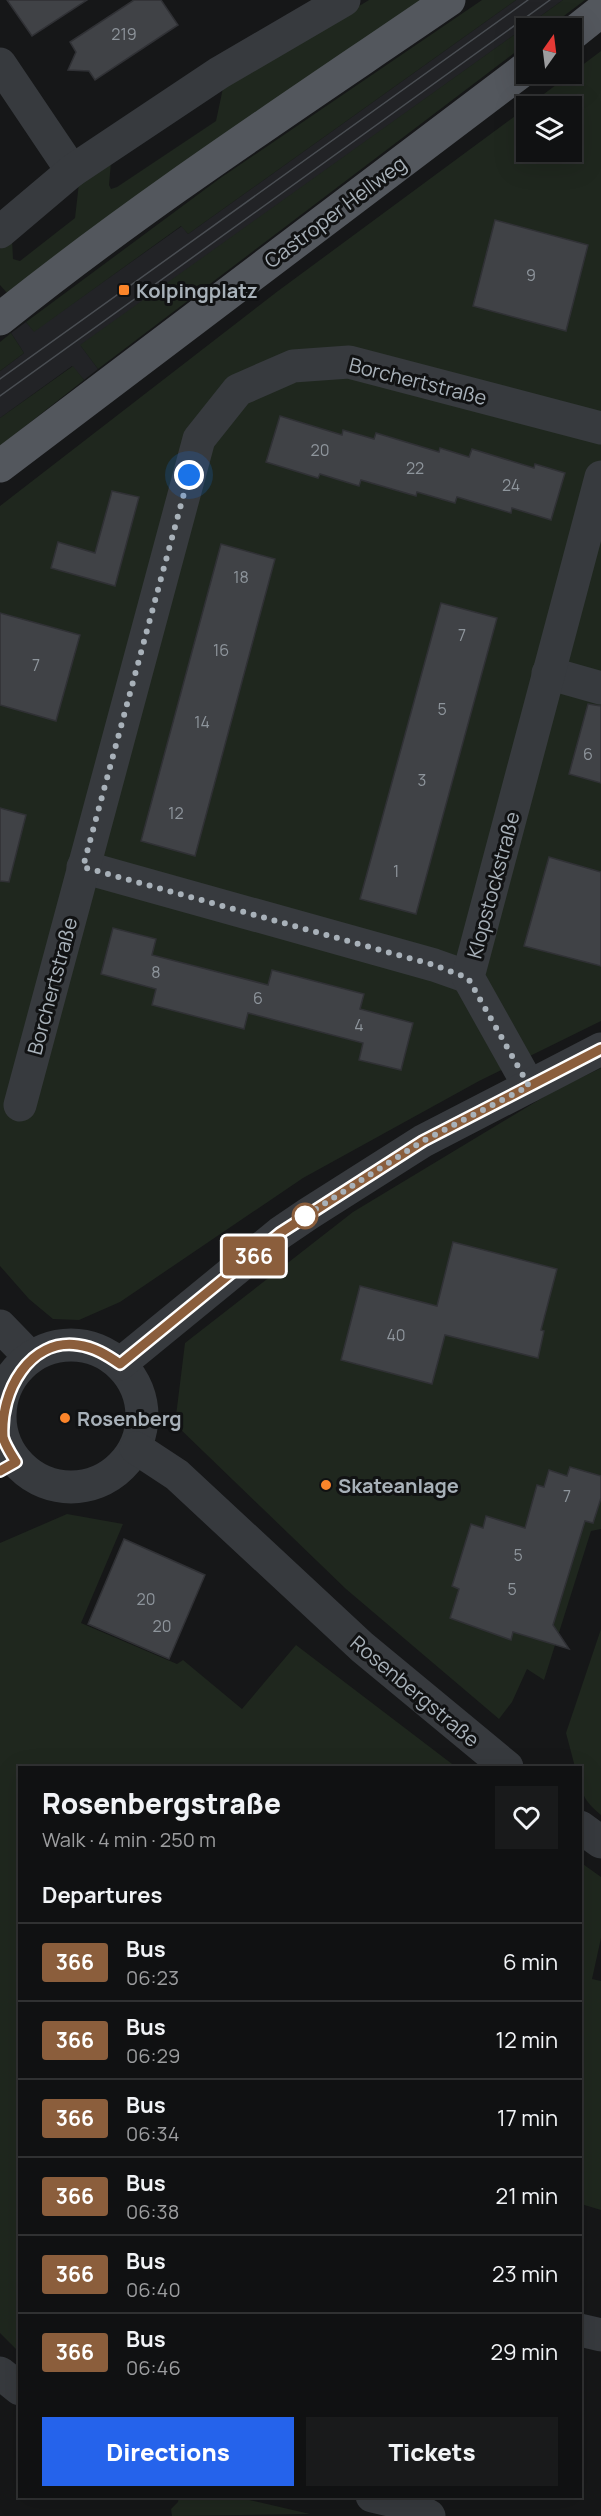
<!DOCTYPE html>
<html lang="en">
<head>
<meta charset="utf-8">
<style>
	body { margin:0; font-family:Manrope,sans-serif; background:#191a1b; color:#f1f3f6; height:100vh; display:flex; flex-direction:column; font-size:22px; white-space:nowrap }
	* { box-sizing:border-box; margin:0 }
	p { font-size:20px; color:#9c9d9f }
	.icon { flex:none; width:33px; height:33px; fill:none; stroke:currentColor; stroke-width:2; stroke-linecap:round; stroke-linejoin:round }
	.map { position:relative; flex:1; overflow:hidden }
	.panel { position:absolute; left:18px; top:1766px; width:564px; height:732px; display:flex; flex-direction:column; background:#101112; border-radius:0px; box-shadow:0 6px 24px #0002,0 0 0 2px #303132 }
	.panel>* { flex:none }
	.badge { padding:0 12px; border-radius:4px; font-size:21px; line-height:39px }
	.needle { width:39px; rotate:14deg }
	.fabs { position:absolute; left:516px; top:18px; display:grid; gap:12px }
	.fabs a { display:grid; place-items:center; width:66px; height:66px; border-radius:0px; background:#101112; box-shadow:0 6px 24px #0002,0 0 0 2px #303132; font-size:30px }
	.you { position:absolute; width:30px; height:30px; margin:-15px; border:4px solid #fff; border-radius:50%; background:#1a73e8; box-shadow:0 0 0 9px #1a73e833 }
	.map>.badge { position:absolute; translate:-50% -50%; box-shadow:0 0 0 3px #fff }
	h2 { padding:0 24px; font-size:22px; line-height:54px }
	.round { display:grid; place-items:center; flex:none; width:63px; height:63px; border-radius:0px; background:#191a1b }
	.headline { display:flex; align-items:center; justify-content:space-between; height:102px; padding:0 24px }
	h1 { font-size:28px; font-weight:800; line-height:45px }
	.button { display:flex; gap:12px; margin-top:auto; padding:12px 24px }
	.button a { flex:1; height:69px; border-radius:0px; background:#2563eb; color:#fff; font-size:24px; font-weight:800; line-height:69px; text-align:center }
	.button a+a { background:#191a1b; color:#f1f3f6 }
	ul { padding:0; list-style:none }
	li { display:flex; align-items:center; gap:18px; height:78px; padding:0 24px; border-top:2px solid #303132 }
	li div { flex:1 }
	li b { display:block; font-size:22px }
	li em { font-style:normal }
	li .badge { min-width:66px; font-weight:700; text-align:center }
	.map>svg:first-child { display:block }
	.built { fill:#222326 }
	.green { fill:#1f271e }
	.building { fill:#404246; stroke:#303135; stroke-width:1.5 }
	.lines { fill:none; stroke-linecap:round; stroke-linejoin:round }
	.minor { stroke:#373a3e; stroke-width:33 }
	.major { stroke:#53575d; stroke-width:33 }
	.tram { stroke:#4a4e53; stroke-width:1.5 }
	.line-casing { stroke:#fff; stroke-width:14 }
	.line { stroke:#8b5e3c; stroke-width:9 }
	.walk { stroke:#a8b1b9; stroke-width:6; stroke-dasharray:0 10.8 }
	.poi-dot { fill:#fc852a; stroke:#111213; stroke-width:2 }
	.stop-dot { fill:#fff; stroke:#8b5e3c; stroke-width:3 }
	.labels { text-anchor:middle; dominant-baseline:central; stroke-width:6; stroke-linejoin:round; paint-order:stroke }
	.number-label { font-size:16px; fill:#8e959c }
	.street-label { font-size:20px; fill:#a8b1b9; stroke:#111213 }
	.poi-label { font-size:20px; font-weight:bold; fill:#a8b1b9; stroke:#111213; text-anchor:start }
</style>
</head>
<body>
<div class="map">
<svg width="601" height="2516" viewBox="0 0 601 2516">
	<rect width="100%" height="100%" fill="#161718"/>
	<path class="built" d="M 516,0 L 563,0 L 81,346 L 98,369 L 84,380 L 72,366 L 0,418 L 0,371 L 24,353 L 11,333 L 26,322 L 34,331 L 182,226 L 188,234 Z"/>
	<g class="green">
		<path d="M 369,0 L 425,0 L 7,293 L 0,285 L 0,249 L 12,239 L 13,259 L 20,261 L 75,218 L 79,183 L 111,162 L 109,185 L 111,189 L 117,187 L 216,121 L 223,88 Z"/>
		<path d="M 482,0 L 516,0 L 188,234 L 181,226 L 34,332 L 26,322 L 219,179 Z"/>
		<path d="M 563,0 L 585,0 L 548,28 L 526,28 L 526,44 L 98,369 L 80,345 Z"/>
		<path d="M 601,51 L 601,1021 L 479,1081 L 303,1178 L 120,1302 L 79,1320 L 53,1319 L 29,1299 L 0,1266 L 0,506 L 278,291 L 526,108 L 526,152 L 572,152 L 572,106 L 528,106 Z"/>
		<path d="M 11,333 L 24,353 L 0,371 L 0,342 Z"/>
		<path d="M 73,366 L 84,380 L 0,446 L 0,418 Z"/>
		<path d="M 601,1068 L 601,1529 L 591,1531 L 544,1680 L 527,1669 L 512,1702 L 499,1719 L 346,1589 L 175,1424 L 185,1343 L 353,1212 L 557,1089 Z"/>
		<path d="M 67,1514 L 123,1524 L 81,1623 L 177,1664 L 183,1660 L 242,1709 L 296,1645 L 456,1767 L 20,1767 L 19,2352 L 0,2333 L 0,1543 Z"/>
		<path d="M 601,1629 L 601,1815 C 582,1799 580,1792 580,1767 L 575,1767 L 566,1733 Z"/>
		<path d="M 580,1862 L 601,1877 L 601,1938 L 592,1979 L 601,1981 L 601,2210 L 581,2204 Z"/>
		<path d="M 179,2496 L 232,2496 L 310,2514 L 172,2516 L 171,2509 L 178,2502 Z"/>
	</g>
	<g class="building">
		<path d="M 7,0 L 87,0 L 32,36 Z"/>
		<path d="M 134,0 L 161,0 L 178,25 L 95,80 L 89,71 L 68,70 L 76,52 L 70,42 Z"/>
		<path d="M 495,220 L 588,245 L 566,331 L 473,306 Z"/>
		<path d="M 280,416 L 342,435 L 343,430 L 374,439 L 376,433 L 439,452 L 440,448 L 469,457 L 472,449 L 534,468 L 535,464 L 565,473 L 551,520 L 512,508 L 511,513 L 457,497 L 455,503 L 417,492 L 416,496 L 361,480 L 359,486 L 320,474 L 318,478 L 266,462 Z"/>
		<path d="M 112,491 L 139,497 L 115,586 L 51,568 L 58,542 L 95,553 Z"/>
		<path d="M 221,544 L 275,559 L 195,856 L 141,841 Z"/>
		<path d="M 441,603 L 497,618 L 416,914 L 360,899 Z"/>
		<path d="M 0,613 L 80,635 L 56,721 L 0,705 Z"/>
		<path d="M 588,704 L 601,706 L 601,783 L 569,774 Z"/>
		<path d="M 0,808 L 26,815 L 9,882 L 0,881 Z"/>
		<path d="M 549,857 L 601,872 L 601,966 L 524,946 Z"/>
		<path d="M 113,928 L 156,939 L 152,955 L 268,985 L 272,970 L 364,994 L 360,1009 L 413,1023 L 401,1070 L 359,1060 L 363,1043 L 248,1013 L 244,1029 L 152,1005 L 156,989 L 101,974 Z"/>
		<path d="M 453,1242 L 557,1269 L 541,1330 L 544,1331 L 538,1358 L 445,1335 L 432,1384 L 341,1360 L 360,1286 L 437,1306 Z"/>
		<path d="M 570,1467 L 601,1476 L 601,1498 L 593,1523 L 585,1521 L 553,1625 L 569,1649 L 513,1632 L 511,1640 L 450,1618 L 459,1589 L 452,1586 L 471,1524 L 483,1528 L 486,1516 L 525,1528 L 537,1485 L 544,1487 L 549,1470 L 567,1476 Z"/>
		<path d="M 124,1539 L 205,1575 L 169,1659 L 88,1624 Z"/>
	</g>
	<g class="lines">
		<g class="minor">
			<path d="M 0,64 L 72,171"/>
			<path d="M 0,232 L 72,171 L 219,73 L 344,0"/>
			<path d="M 548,673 L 601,688"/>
			<path d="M 83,867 L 434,965 L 468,977"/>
			<path d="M 529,1086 L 468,977 L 601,477"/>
			<path d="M 20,1105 L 199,439 L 238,390 L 293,366 L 349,362 L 601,428"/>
			<path d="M 0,1326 L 30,1357"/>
			<circle cx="71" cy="1416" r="71"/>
			<path d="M 120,1364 L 280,1233 L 308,1214 L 423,1141 L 601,1049"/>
			<path d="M 136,1448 L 177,1475 L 362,1647 L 507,1767"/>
			<path d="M 580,1827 L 601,1842"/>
			<path d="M 580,2330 L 601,2335"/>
			<path d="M 0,2373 L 20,2389"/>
			<path d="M 372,2496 L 407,2504 L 429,2516"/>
		</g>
		<g class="major">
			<path d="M 572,34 L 601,11"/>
			<path d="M 0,319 C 143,204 297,104 449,0"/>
			<path d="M 0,466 L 526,68"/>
		</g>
		<g class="tram">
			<path d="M 0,379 L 528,0"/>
			<path d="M 0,396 L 550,0"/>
		</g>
	</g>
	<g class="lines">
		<defs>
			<path id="line" d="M 0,1471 L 16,1462 C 11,1454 5,1445 3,1437 C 0,1391 30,1338 78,1345 C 94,1347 107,1355 120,1364 L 280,1233 L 423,1141 L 601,1049"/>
		</defs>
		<use href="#line" class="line-casing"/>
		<use href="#line" class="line"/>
		<path class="walk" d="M 189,475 L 83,867 L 434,965 L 468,978 L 529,1086 L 423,1141 L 305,1216"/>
	</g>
	<g class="poi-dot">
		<rect x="118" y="284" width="12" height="12" rx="3"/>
		<circle cx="65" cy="1418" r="6"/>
		<circle cx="326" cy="1485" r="6"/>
	</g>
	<circle class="stop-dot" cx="305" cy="1216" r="12"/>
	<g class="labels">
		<g class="number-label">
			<text x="124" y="34">219</text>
			<text x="531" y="275">9</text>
			<text x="320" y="450">20</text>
			<text x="415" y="468">22</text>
			<text x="511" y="485">24</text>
			<text x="241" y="577">18</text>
			<text x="462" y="635">7</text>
			<text x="221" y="650">16</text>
			<text x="36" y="665">7</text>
			<text x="442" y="709">5</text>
			<text x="202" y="722">14</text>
			<text x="588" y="754">6</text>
			<text x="422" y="780">3</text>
			<text x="176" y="813">12</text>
			<text x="396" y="871">1</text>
			<text x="156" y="972">8</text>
			<text x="258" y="998">6</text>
			<text x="359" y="1025">4</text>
			<text x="396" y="1335">40</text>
			<text x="567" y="1496">7</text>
			<text x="518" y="1555">5</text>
			<text x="512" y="1589">5</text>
			<text x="146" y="1599">20</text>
			<text x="162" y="1626">20</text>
		</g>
		<g class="street-label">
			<text transform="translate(335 212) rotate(-37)">Castroper Hellweg</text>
			<text transform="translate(418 381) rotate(14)">Borchertstraße</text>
			<text transform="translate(493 885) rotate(-75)">Klopstockstraße</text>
			<text transform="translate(52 986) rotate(-75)">Borchertstraße</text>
			<text transform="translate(415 1691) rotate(40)">Rosenbergstraße</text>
		</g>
		<g class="poi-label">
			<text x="136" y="290">Kolpingplatz</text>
			<text x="77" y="1418">Rosenberg</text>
			<text x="338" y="1485">Skateanlage</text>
		</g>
	</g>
</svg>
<div class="fabs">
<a><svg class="needle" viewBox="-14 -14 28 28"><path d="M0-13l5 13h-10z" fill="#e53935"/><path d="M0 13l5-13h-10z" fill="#9c9d9f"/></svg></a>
<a><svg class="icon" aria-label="layers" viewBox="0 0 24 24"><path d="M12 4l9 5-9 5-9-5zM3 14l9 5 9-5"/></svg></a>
</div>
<div class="you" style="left:189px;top:475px"></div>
<b class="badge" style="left:254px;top:1256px;background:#8b5e3c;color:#fff">366</b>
<section class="panel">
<div class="headline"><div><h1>Rosenbergstraße</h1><p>Walk · 4 min · 250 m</p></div><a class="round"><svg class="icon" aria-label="heart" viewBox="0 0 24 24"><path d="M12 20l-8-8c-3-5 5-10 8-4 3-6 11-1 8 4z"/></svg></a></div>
<h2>Departures</h2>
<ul>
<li><span class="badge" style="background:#8b5e3c;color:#fff">366</span><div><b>Bus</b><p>06:23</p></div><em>6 min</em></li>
<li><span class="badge" style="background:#8b5e3c;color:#fff">366</span><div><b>Bus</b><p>06:29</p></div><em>12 min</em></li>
<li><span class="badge" style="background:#8b5e3c;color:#fff">366</span><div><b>Bus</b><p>06:34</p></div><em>17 min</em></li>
<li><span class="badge" style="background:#8b5e3c;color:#fff">366</span><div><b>Bus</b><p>06:38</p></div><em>21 min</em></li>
<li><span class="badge" style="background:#8b5e3c;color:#fff">366</span><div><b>Bus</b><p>06:40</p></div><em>23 min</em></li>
<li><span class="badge" style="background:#8b5e3c;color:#fff">366</span><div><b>Bus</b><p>06:46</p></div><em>29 min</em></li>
</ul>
<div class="button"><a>Directions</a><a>Tickets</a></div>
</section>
</div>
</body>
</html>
